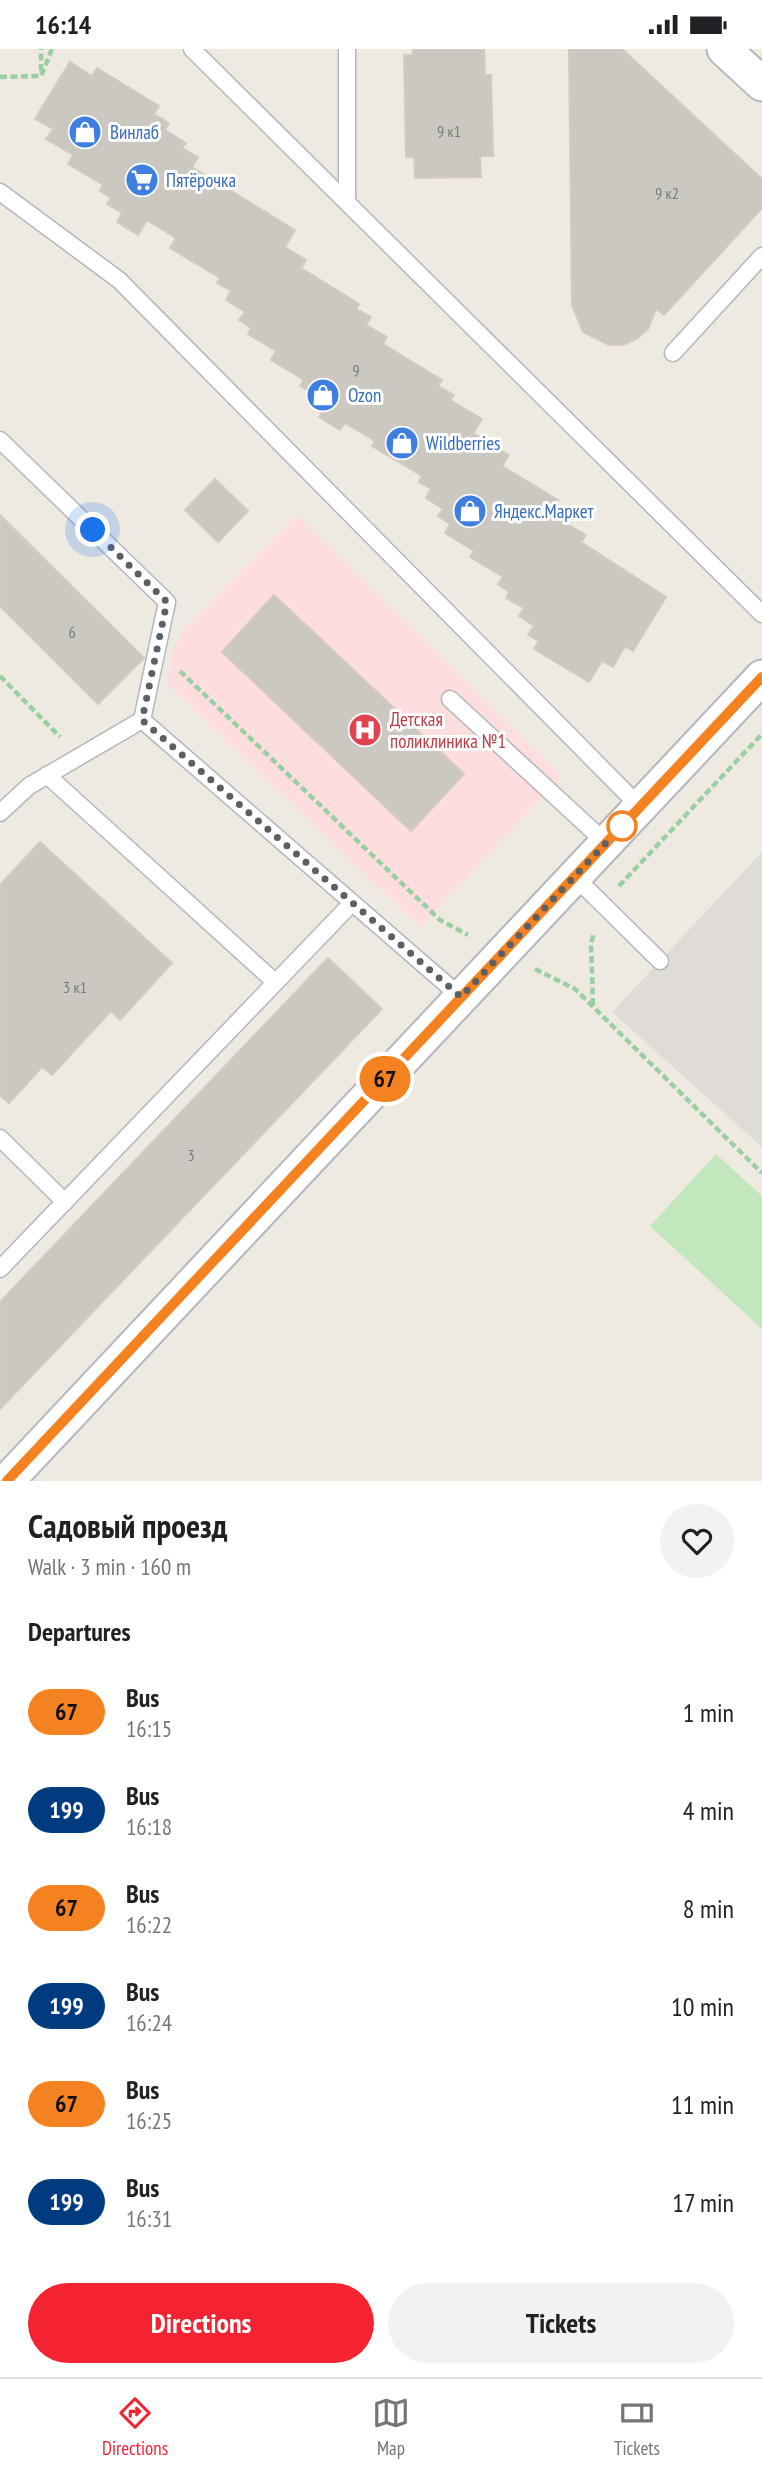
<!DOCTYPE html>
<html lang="en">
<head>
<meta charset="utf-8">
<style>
	body { margin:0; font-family:"PT Sans Narrow",sans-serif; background:#f2f2f2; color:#202124; height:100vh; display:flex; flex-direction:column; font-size:26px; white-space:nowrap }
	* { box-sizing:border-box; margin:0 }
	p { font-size:23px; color:#757577 }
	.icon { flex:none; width:38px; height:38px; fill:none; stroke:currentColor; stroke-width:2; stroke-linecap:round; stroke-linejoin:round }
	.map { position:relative; height:1432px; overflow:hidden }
	.sheet { display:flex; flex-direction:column; background:#fff; flex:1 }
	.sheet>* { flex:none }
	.badge { padding:0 14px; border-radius:23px; font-size:24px; line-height:46px }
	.you { position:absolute; width:35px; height:35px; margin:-18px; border:5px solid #fff; border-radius:50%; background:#1a73e8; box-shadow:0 0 0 10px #1a73e833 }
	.map>.badge { position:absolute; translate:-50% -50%; box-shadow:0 0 0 4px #fff }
	h2 { padding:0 28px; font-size:26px; line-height:63px }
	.round { display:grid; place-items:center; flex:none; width:74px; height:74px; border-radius:37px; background:#f2f2f2 }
	.overview { display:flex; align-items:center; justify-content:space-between; height:119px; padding:0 28px }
	h1 { font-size:33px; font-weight:800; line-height:52px }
	.cta { display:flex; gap:14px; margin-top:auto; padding:14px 28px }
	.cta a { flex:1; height:80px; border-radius:42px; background:#f32332; color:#fff; font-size:28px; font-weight:800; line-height:80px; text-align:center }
	.cta a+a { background:#f2f2f2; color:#202124 }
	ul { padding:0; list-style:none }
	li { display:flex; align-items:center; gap:21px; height:98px; padding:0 28px }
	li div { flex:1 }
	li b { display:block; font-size:26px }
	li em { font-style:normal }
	li .badge { min-width:77px; font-weight:700; text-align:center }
	.status { display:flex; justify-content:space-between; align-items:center; height:49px; padding:0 35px; background:#fff; direction:ltr }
	.status svg { height:19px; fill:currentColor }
	.dock { display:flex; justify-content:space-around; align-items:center; height:98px; border-top:2px solid #e0e0e0; background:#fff; font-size:19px; color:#757577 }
	.dock a { display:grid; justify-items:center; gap:4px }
	.dock .on { color:#f32332 }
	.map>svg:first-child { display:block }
	.industrial { fill:#dfdcd7 }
	.medical { fill:#fdddde }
	.green { fill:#c3e7bd }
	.building { fill:#cbc7c1; stroke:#d3cac0; stroke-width:2 }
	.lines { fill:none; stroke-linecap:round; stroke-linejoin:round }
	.service-casing { stroke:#b3b6ba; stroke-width:19 }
	.minor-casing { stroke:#b3b6ba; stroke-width:37 }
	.path { stroke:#99d0a1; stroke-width:4.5; stroke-dasharray:7 3.5; stroke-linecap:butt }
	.service { stroke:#fff; stroke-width:16 }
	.minor { stroke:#fff; stroke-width:33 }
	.line-casing { stroke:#fff; stroke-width:16 }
	.line { stroke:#f58220; stroke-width:10 }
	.walk { stroke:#5a6064; stroke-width:7; stroke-dasharray:0 12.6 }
	.stop-dot { fill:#fff; stroke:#f58220; stroke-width:3.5 }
	.labels { text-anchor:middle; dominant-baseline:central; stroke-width:6; stroke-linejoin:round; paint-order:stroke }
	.number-label { font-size:16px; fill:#767a7b }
	.shop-label { font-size:19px; fill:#366cbe; stroke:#fff; text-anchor:start }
	.health-label { font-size:19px; fill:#be3a42; stroke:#fff; text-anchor:start }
</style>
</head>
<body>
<div class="status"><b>16:14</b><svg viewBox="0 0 49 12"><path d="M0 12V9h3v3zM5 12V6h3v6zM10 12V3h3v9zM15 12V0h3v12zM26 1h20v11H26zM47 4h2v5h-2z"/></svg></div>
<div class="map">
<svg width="762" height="1432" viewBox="0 0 762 1432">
	<rect width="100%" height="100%" fill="#eeeae2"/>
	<path class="industrial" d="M 762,803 L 762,1098 L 612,963 Z"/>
	<path class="medical" d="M 297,466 L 562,727 L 420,878 L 167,635 L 173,602 L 185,579 Z"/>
	<path class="green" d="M 716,1105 L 762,1147 L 762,1280 L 650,1177 Z"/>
	<g class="building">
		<path d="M 413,0 L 484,0 L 485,26 L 491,26 L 493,107 L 480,107 L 481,128 L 415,129 L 414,108 L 406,108 L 404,6 L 413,6 Z"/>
		<path d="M 569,0 L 622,0 L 762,130 L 762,159 L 664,266 L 656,260 L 648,280 L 637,290 L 623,296 L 609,296 L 583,283 L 572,256 Z"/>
		<path d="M 70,13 L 92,27 L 97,19 L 159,57 L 154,65 L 169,74 L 165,81 L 186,94 L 182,99 L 198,108 L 192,118 L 295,181 L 285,198 L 306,211 L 301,219 L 359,255 L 356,260 L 371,268 L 366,276 L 387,288 L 383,295 L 442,331 L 438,337 L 454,346 L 450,351 L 482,370 L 473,384 L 509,406 L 502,417 L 558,451 L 554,457 L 569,467 L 565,474 L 586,486 L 581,493 L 666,548 L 633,602 L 625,597 L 613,618 L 602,612 L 589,633 L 534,600 L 539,592 L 528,586 L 534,577 L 519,567 L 524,559 L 506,549 L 509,543 L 498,535 L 503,528 L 470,508 L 474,502 L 445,484 L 450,475 L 438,467 L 443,460 L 426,449 L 431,440 L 419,433 L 422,427 L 372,397 L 375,392 L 345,374 L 340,381 L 319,368 L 324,360 L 307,350 L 312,344 L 300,337 L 304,331 L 271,311 L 276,302 L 248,285 L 251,279 L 239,271 L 245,263 L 226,251 L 231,242 L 217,234 L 220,229 L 170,199 L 176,189 L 147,171 L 138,186 L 117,173 L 122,164 L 107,155 L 111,149 L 100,142 L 103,136 L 68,115 L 73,106 L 46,90 L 53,80 L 35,70 Z"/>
		<path d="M 215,430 L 248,462 L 218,493 L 185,461 Z"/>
		<path d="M 0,466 L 144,609 L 98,655 L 0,557 Z"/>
		<path d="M 274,546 L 464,725 L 411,782 L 222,603 Z"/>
		<path d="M 40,793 L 172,914 L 120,971 L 111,962 L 52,1026 L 42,1018 L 9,1054 L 0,1046 L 0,836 Z"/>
		<path d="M 328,909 L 382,960 L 0,1360 L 0,1253 Z"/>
	</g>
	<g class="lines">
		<defs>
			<g id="service">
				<path d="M 192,0 L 762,565"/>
				<path d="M 347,0 L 347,153"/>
				<path d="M 0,143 L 119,231 L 640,758"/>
				<path d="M 673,304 L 762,207"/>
				<path d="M 0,391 L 167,553 L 142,671"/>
				<path d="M 450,650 L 606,794"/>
				<path d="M 47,726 L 275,933"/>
				<path d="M 0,764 L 29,737 L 142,671 L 461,948"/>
				<path d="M 574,827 L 660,912"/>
				<path d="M 0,1089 L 65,1153"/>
				<path d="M 0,1220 L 352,854"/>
			</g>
			<g id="minor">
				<path d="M 724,0 L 762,35"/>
				<path d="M 7,1432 L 762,628"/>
			</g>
		</defs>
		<use href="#service" class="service-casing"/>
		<use href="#minor" class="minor-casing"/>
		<g class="path">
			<path d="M 41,22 L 41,0"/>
			<path d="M 0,28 L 41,27 L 52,0"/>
			<path d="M 180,622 L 440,871 L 468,886"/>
			<path d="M 0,627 L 60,688"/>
			<path d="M 619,837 L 762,685"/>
			<path d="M 535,920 L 575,940 L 762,1124"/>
			<path d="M 593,956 L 591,894 L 594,884"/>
		</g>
		<use href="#service" class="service"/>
		<use href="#minor" class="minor"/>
	</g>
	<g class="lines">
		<defs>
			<path id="line" d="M 7,1432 L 762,628"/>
		</defs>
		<use href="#line" class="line-casing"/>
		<use href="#line" class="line"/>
		<path class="walk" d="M 93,481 L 167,553 L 142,671 L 461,948 L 622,777"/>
	</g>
	<defs>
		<symbol id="shop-disc" viewBox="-11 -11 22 22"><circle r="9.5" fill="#3f7fe0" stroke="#fff"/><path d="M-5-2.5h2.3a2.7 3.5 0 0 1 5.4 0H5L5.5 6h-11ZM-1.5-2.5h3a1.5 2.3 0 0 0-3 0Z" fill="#fff"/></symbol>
		<symbol id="supermarket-disc" viewBox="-11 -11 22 22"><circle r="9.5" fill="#3f7fe0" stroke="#fff"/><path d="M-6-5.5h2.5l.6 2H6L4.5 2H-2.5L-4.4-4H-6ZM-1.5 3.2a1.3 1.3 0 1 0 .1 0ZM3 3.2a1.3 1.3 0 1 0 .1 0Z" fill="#fff"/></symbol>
		<symbol id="hospital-disc" viewBox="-11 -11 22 22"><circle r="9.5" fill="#e0444e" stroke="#fff"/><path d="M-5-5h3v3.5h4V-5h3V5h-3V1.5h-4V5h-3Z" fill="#fff"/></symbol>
	</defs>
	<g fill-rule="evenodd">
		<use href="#shop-disc" x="66" y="64" width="38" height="38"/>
		<use href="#supermarket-disc" x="123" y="112" width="38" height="38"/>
		<use href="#shop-disc" x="304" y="327" width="38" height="38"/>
		<use href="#shop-disc" x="383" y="375" width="38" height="38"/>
		<use href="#shop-disc" x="451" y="443" width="38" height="38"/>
		<use href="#hospital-disc" x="346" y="662" width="38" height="38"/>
	</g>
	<circle class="stop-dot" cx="622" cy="777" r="14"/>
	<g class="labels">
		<g class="number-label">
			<text x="449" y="82">9 к1</text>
			<text x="667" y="144">9 к2</text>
			<text x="356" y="321">9</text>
			<text x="72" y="583">6</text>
			<text x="75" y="938">3 к1</text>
			<text x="191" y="1106">3</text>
		</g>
		<g class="shop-label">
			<text x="110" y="83">Винлаб</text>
			<text x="166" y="131">Пятёрочка</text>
			<text x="348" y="346">Ozon</text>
			<text x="426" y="394">Wildberries</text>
			<text x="494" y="462">Яндекс.Маркет</text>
		</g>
		<g class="health-label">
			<text x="390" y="670">Детская<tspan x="390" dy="22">поликлиника №1</tspan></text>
		</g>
	</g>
</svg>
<div class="you" style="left:93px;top:481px"></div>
<b class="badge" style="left:385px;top:1030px;background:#f58220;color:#111">67</b>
</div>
<section class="sheet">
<div class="overview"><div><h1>Садовый проезд</h1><p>Walk · 3 min · 160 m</p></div><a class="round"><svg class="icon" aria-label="heart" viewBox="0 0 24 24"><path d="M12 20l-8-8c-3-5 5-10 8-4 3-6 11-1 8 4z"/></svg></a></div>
<h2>Departures</h2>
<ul>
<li><span class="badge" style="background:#f58220;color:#111">67</span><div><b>Bus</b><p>16:15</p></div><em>1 min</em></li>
<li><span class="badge" style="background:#003b80;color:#fff">199</span><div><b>Bus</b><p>16:18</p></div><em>4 min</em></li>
<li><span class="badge" style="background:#f58220;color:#111">67</span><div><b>Bus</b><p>16:22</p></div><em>8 min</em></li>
<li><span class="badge" style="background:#003b80;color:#fff">199</span><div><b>Bus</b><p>16:24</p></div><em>10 min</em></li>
<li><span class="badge" style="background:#f58220;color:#111">67</span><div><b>Bus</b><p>16:25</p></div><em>11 min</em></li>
<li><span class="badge" style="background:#003b80;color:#fff">199</span><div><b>Bus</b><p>16:31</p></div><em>17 min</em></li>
</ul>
<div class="cta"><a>Directions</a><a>Tickets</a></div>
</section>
<nav class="dock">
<a class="on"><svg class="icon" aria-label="directions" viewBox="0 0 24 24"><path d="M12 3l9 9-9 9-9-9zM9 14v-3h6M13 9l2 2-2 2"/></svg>Directions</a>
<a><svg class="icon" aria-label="map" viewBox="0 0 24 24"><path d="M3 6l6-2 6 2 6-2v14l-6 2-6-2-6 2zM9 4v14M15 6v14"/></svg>Map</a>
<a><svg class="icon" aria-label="tickets" viewBox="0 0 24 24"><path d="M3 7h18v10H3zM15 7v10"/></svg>Tickets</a>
</nav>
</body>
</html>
